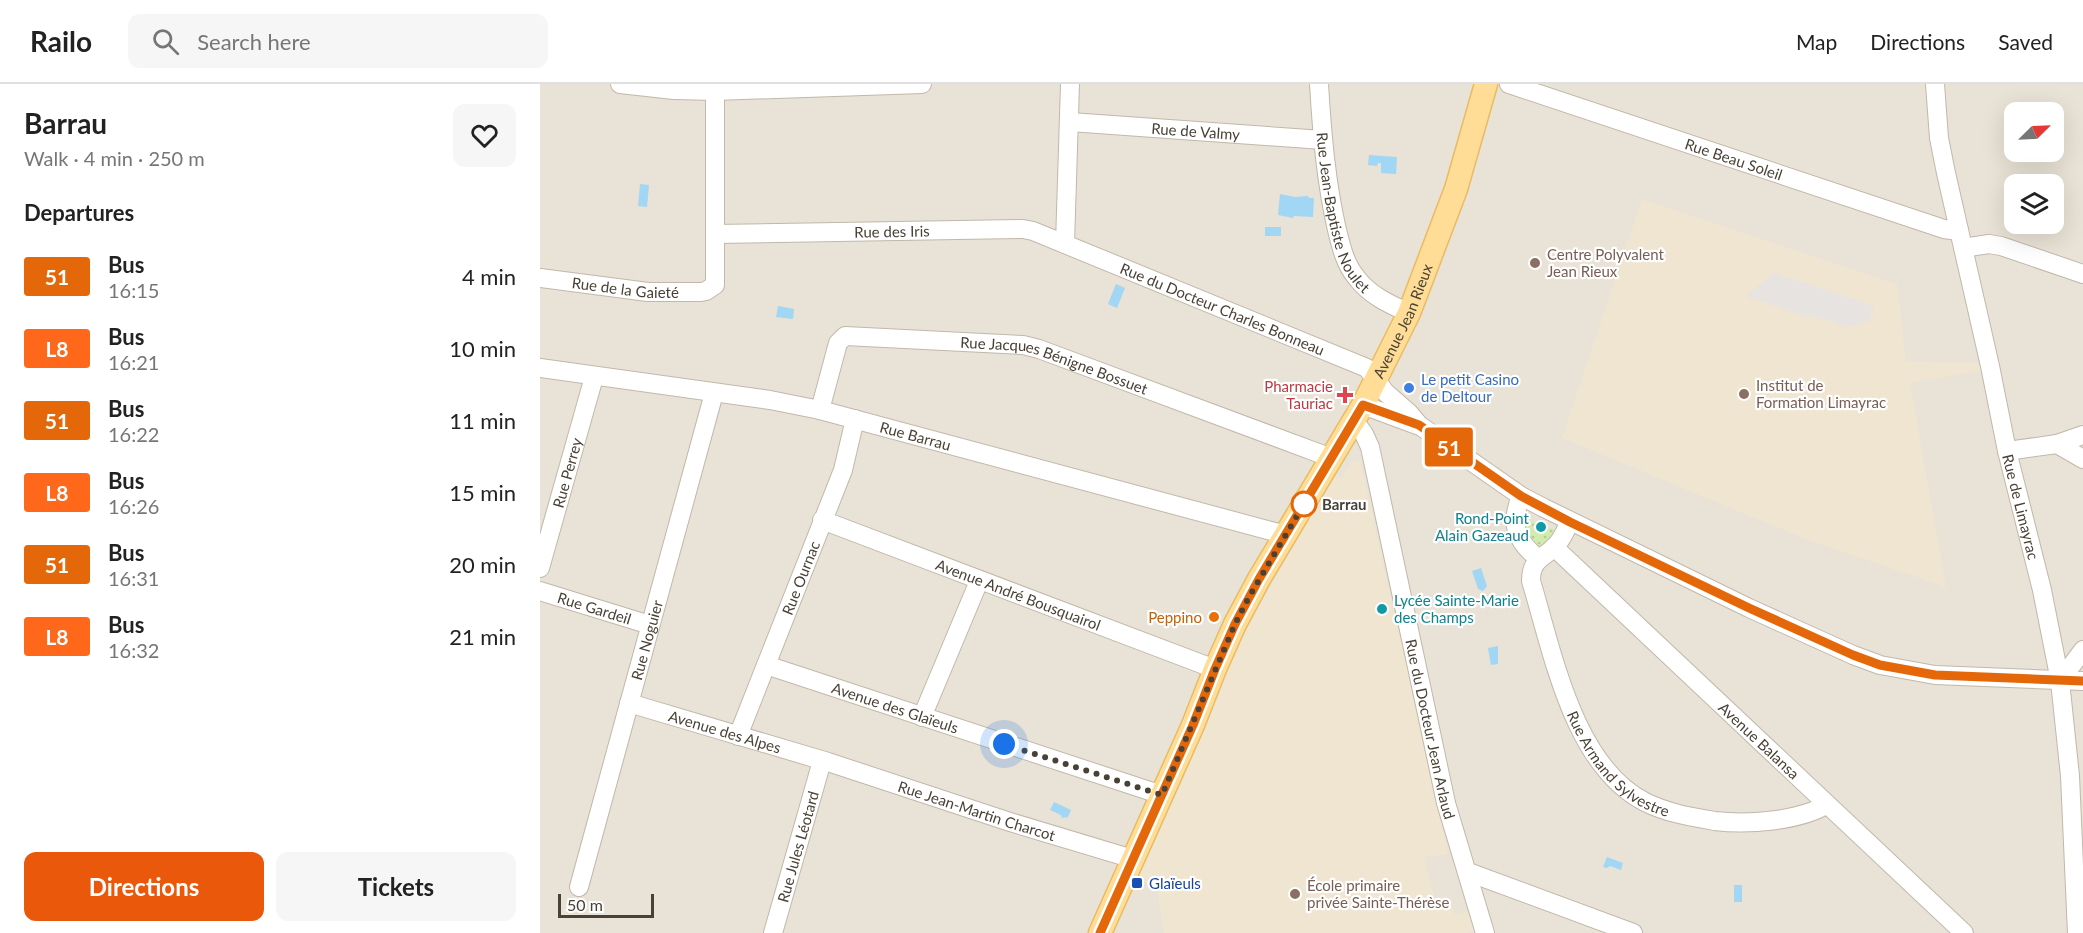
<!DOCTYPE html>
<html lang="en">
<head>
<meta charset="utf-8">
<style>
	body { margin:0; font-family:Lato,sans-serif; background:#f6f6f6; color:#222; height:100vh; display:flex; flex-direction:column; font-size:22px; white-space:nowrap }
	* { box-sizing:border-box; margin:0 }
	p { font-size:20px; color:#767676 }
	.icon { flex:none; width:33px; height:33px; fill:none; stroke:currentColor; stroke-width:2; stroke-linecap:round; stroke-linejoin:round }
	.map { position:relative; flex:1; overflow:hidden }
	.side { display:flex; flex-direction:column; background:#fff; width:540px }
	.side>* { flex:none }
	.badge { padding:0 12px; border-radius:4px; font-size:21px; line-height:39px }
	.needle { width:39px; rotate:66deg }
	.fabs { position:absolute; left:1464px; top:18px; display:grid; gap:12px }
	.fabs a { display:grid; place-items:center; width:60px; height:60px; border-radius:12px; background:#fff; box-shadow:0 6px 24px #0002; font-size:30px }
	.scale { position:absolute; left:18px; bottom:15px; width:96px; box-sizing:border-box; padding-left:6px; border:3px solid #494136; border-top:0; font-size:16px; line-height:21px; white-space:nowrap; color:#494136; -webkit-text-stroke:4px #fff; paint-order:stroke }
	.you { position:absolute; width:30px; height:30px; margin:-15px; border:4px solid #fff; border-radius:50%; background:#1a73e8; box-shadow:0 0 0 9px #1a73e833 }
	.map>.badge { position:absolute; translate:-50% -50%; box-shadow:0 0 0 3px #fff }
	h2 { padding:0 24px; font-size:22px; line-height:54px }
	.round { display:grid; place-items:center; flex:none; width:63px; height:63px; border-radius:12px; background:#f6f6f6 }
	.overview { display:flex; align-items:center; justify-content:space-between; height:102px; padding:0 24px }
	h1 { font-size:28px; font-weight:700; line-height:45px }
	.button { display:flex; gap:12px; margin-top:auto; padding:12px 24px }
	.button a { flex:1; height:69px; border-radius:12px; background:#ea580c; color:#fff; font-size:24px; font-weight:700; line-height:69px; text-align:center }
	.button a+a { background:#f6f6f6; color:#222 }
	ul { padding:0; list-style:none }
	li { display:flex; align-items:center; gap:18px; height:72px; padding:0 24px }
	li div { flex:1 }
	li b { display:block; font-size:22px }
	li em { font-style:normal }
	li .badge { min-width:66px; font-weight:700; text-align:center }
	header { display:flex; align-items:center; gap:36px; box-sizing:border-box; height:84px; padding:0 30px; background:#fff; border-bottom:2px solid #e0e0e0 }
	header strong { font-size:28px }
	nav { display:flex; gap:33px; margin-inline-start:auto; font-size:21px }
	.search { width:420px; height:54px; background:#f6f6f6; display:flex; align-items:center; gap:15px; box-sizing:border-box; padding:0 21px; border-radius:12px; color:#767676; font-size:22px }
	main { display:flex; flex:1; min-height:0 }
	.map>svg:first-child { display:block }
	.residential { fill:#e9e2d6; fill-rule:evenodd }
	.education { fill:#efe5d1 }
	.green { fill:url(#green-dots) }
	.parking { fill:#e6e3e0 }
	.water { fill:#a1d6f4 }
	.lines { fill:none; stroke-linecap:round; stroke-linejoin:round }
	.minor-casing { stroke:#c1b8aa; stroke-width:20 }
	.major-casing { stroke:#eabb60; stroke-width:25 }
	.minor { stroke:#fff; stroke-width:18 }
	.major { stroke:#ffdd97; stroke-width:22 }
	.line-casing { stroke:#fff; stroke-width:14 }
	.line { stroke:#e46809; stroke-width:9 }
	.walk { stroke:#494136; stroke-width:6; stroke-dasharray:0 10.8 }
	.education-dot { fill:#8d6e63; stroke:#fff; stroke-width:2 }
	.shop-dot { fill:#3f7fe0; stroke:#fff; stroke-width:2 }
	.health-dot { fill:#e0444e; stroke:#fff; stroke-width:2 }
	.stop-dot { fill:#fff; stroke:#e46809; stroke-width:3 }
	.culture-dot { fill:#0f9aa8; stroke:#fff; stroke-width:2 }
	.food-dot { fill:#e8710a; stroke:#fff; stroke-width:2 }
	.transit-dot { fill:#1a4fb4; stroke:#fff; stroke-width:2 }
	.labels { text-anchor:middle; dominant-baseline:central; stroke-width:4.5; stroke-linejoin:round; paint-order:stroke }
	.street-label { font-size:15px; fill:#494136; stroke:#fff }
	.education-label { font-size:15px; fill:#785e54; stroke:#fff; text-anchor:start }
	.shop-label { font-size:15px; fill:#366cbe; stroke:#fff; text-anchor:start }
	.health-label { font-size:15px; fill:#be3a42; stroke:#fff; text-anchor:end }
	.stop-label { font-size:15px; font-weight:bold; fill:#494136; stroke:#fff; text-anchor:start }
	.culture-label { font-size:15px; fill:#0d838f; stroke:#fff; text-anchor:end }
	.food-label { font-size:15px; fill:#c56008; stroke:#fff; text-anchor:end }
	.transit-label { font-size:15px; fill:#164399; stroke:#fff; text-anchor:start }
</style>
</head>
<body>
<header>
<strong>Railo</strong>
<div class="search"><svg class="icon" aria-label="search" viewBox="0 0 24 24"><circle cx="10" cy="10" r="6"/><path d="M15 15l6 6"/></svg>Search here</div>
<nav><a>Map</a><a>Directions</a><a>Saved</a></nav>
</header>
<main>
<section class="side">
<div class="overview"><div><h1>Barrau</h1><p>Walk · 4 min · 250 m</p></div><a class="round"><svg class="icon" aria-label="heart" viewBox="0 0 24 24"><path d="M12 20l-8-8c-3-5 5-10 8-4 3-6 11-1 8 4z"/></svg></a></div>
<h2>Departures</h2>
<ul>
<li><span class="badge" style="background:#e46809;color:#fff">51</span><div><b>Bus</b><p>16:15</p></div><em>4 min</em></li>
<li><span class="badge" style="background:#ff671b;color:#fff">L8</span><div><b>Bus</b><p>16:21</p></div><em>10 min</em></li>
<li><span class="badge" style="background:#e46809;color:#fff">51</span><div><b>Bus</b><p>16:22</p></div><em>11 min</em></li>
<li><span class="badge" style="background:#ff671b;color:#fff">L8</span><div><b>Bus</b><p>16:26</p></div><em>15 min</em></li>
<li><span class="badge" style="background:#e46809;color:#fff">51</span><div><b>Bus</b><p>16:31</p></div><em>20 min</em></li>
<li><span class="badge" style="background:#ff671b;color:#fff">L8</span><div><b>Bus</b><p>16:32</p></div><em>21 min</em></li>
</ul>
<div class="button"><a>Directions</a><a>Tickets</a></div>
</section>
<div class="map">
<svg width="1543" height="849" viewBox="0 0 1543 849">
	<defs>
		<pattern id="green-dots" width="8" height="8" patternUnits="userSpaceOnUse" patternTransform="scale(1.5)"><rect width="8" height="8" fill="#d2ebaf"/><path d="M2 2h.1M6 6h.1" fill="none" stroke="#b6cb97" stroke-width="1.8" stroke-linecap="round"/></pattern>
	</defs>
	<rect width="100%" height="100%" fill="#f5f0e8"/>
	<path class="residential" d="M 0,0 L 1543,0 L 1543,849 L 0,849 ZM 1474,28 L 1514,28 L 1514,68 L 1474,68 ZM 1474,100 L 1514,100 L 1514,140 L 1474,140 Z"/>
	<g class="education">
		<path d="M 1102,115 L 1357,200 L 1366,277 L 1439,279 L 1441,287 L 1370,299 L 1406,503 L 1268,456 L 1022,354 Z"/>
		<path d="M 820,376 L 860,555 L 863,555 L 908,770 L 884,773 L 895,817 L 910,814 L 915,831 L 932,826 L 937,847 L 928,849 L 624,849 L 617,806 L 598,794 L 683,591 L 705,546 L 795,390 L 802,394 L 811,378 Z"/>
	</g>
	<path class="green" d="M 981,432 L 996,439 L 992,443 L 995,447 L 998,445 L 998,439 L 1016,447 L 1007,462 L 998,464 L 989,458 Z"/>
	<path class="parking" d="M 1234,189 L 1334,222 L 1329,237 L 1308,243 L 1271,231 L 1269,234 L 1206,212 Z"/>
	<g class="water">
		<path d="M 829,71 L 857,73 L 856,90 L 841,89 L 841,79 L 838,79 L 837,82 L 828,81 Z"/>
		<path d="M 100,100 L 109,101 L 107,123 L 98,122 Z"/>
		<path d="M 740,110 L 755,113 L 768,112 L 769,114 L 774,114 L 773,133 L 754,132 L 753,134 L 738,131 Z"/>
		<rect x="725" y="143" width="16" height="9"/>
		<path d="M 576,200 L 585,204 L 577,224 L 568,220 Z"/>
		<path d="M 238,222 L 254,225 L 253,235 L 236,233 Z"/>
		<path d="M 941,484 L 947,502 L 943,507 L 938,505 L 932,487 Z"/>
		<path d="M 958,562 L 958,580 L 951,581 L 948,564 Z"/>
		<path d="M 514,718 L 531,726 L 528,733 L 522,734 L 521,731 L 510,726 Z"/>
		<path d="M 1067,773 L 1083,779 L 1081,786 L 1070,782 L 1067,784 L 1063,783 Z"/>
		<rect x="1194" y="801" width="8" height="17"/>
	</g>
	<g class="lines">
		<defs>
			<g id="minor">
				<path d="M 80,0 L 134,6 L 175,7 L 382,0"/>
				<path id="s1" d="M 779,0 C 782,50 786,98 797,146 C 801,162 805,180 816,193 C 829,211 849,220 869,229"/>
				<path id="s2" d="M 969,0 L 1404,145 L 1419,147"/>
				<path id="s3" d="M 1395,0 L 1399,54 L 1406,89 L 1450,282 L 1467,367 L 1502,506 L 1520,597 L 1530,692 L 1537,849"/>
				<path id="s4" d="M 530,38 L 783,56"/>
				<path id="s5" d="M 176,150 L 483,145 L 493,147 L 827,284 L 845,308 L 869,329 L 879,341 L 981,412 L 1004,424 L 1209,524 L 1313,571 L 1340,581 L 1395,591 L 1543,597"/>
				<path d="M 525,160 L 530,0"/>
				<path d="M 1423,164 L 1449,160 L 1461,162 L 1543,190"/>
				<path id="s6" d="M 0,194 L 108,208 L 161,208 L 166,207 L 175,201 L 175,7"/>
				<path id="s7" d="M 0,284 L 230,316 L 280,326 L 746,451"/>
				<path d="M 823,321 L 877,341"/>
				<path id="s8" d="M 280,326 L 298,259 L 305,252 L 483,261 L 499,265 L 781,370 L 790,375"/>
				<path id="s9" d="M 814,336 L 824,350 L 830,363 L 906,719 L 945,849"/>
				<path d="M 1517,360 L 1543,351"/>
				<path d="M 1467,367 L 1517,360 L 1543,375"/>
				<path d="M 981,412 C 970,439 975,457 999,475"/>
				<path id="s10" d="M 282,436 L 675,585"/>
				<path id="s11" d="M 1030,438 C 1026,445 1023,453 1018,459 C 1005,475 991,473 991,497 C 1013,569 1033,681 1105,718 C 1127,729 1151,733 1175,737 C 1208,741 1258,737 1286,721"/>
				<path id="s12" d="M 1014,463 L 1424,849"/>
				<path id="s13" d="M 0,484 L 54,293"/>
				<path id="s14" d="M 0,507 L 110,541"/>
				<path id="s15" d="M 226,581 L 622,711"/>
				<path d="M 1520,597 L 1543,566"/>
				<path id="s16" d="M 89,619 L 288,678 L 470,738 L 593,775"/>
				<path d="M 382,633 L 439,497"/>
				<path id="s17" d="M 198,652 L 303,386 L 315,335"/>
				<path d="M 928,788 L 1093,849"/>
				<path id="s18" d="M 39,803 L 174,309"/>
				<path id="s19" d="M 233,849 L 282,677"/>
			</g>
			<g id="major">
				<path id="s20" d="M 560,849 L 653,641 L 675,585 L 695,540 L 719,495 L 823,321 L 869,229 L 916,105 L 946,0"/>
			</g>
		</defs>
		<use href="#minor" class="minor-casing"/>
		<use href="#major" class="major-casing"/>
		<use href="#minor" class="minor"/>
		<use href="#major" class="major"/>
	</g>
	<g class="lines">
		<defs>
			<path id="line" d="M 560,849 L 653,641 L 675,585 L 695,540 L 719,495 L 823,321 L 879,341 L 981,412 L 1030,438 L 1209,524 L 1313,571 L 1340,581 L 1395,591 L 1543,597"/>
		</defs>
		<use href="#line" class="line-casing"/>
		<use href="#line" class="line"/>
		<path class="walk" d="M 464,660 L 622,711 L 695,540 L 709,513 L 764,420"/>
	</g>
	<g class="education-dot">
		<circle cx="995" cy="179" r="6"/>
		<circle cx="1204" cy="310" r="6"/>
		<circle cx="755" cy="810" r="6"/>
	</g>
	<circle class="shop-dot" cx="869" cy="304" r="6"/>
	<path class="health-dot" d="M802 302h6v6h6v6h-6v6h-6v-6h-6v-6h6z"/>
	<circle class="stop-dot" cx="764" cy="420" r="12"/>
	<g class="culture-dot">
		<circle cx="1001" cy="443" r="6"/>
		<circle cx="842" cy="525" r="6"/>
	</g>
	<circle class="food-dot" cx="674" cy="533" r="6"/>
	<rect class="transit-dot" x="591" y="793" width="12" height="12" rx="3"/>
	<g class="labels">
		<g class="street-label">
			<text stroke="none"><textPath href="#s4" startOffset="126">Rue de Valmy</textPath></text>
			<text stroke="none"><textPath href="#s2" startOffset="237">Rue Beau Soleil</textPath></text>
			<text stroke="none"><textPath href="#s1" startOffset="132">Rue Jean-Baptiste Noulet</textPath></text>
			<text stroke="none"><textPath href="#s5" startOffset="176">Rue des Iris</textPath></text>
			<text stroke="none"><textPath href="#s6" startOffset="86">Rue de la Gaieté</textPath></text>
			<text stroke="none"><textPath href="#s5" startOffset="522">Rue du Docteur Charles Bonneau</textPath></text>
			<text stroke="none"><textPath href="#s20" startOffset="684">Avenue Jean Rieux</textPath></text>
			<text stroke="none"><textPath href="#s8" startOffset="292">Rue Jacques Bénigne Bossuet</textPath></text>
			<text stroke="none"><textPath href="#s7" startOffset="382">Rue Barrau</textPath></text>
			<text stroke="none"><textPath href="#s13" startOffset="99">Rue Perrey</textPath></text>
			<text stroke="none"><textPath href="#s3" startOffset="432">Rue de Limayrac</textPath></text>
			<text stroke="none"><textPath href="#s17" startOffset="170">Rue Ournac</textPath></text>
			<text stroke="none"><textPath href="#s10" startOffset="210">Avenue André Bousquairol</textPath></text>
			<text stroke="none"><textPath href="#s14" startOffset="57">Rue Gardeil</textPath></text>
			<text stroke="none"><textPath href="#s18" startOffset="256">Rue Noguier</textPath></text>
			<text stroke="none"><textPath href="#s15" startOffset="136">Avenue des Glaïeuls</textPath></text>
			<text stroke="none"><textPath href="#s9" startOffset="320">Rue du Docteur Jean Arlaud</textPath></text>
			<text stroke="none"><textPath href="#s16" startOffset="100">Avenue des Alpes</textPath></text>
			<text stroke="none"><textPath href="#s12" startOffset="282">Avenue Balansa</textPath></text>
			<text stroke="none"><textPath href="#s11" startOffset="282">Rue Armand Sylvestre</textPath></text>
			<text stroke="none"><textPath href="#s16" startOffset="364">Rue Jean-Martin Charcot</textPath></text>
			<text stroke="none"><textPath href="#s19" startOffset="90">Rue Jules Léotard</textPath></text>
		</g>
		<g class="education-label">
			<text x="1007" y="170">Centre Polyvalent<tspan x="1007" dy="17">Jean Rieux</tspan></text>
			<text x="1216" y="301">Institut de<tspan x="1216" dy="17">Formation Limayrac</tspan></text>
			<text x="767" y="801">École primaire<tspan x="767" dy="17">privée Sainte-Thérèse</tspan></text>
		</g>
		<g class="shop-label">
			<text x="881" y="295">Le petit Casino<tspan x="881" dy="17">de Deltour</tspan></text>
		</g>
		<g class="health-label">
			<text x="793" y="302">Pharmacie<tspan x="793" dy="17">Tauriac</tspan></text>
		</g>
		<g class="stop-label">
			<text x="782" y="420">Barrau</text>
		</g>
		<g class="culture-label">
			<text x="989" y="434">Rond-Point<tspan x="989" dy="17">Alain Gazeaud</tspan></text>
			<text x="854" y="516" text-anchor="start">Lycée Sainte-Marie<tspan x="854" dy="17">des Champs</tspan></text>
		</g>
		<g class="food-label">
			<text x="662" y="533">Peppino</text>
		</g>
		<g class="transit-label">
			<text x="609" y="799">Glaïeuls</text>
		</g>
	</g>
</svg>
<div class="fabs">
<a><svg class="needle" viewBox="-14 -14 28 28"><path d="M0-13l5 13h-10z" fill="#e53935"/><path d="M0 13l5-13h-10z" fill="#767676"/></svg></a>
<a><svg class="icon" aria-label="layers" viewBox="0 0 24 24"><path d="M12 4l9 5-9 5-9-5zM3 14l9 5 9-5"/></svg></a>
</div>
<div class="scale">50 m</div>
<div class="you" style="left:464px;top:660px"></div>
<b class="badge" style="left:909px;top:363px;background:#e46809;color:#fff">51</b>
</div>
</main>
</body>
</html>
